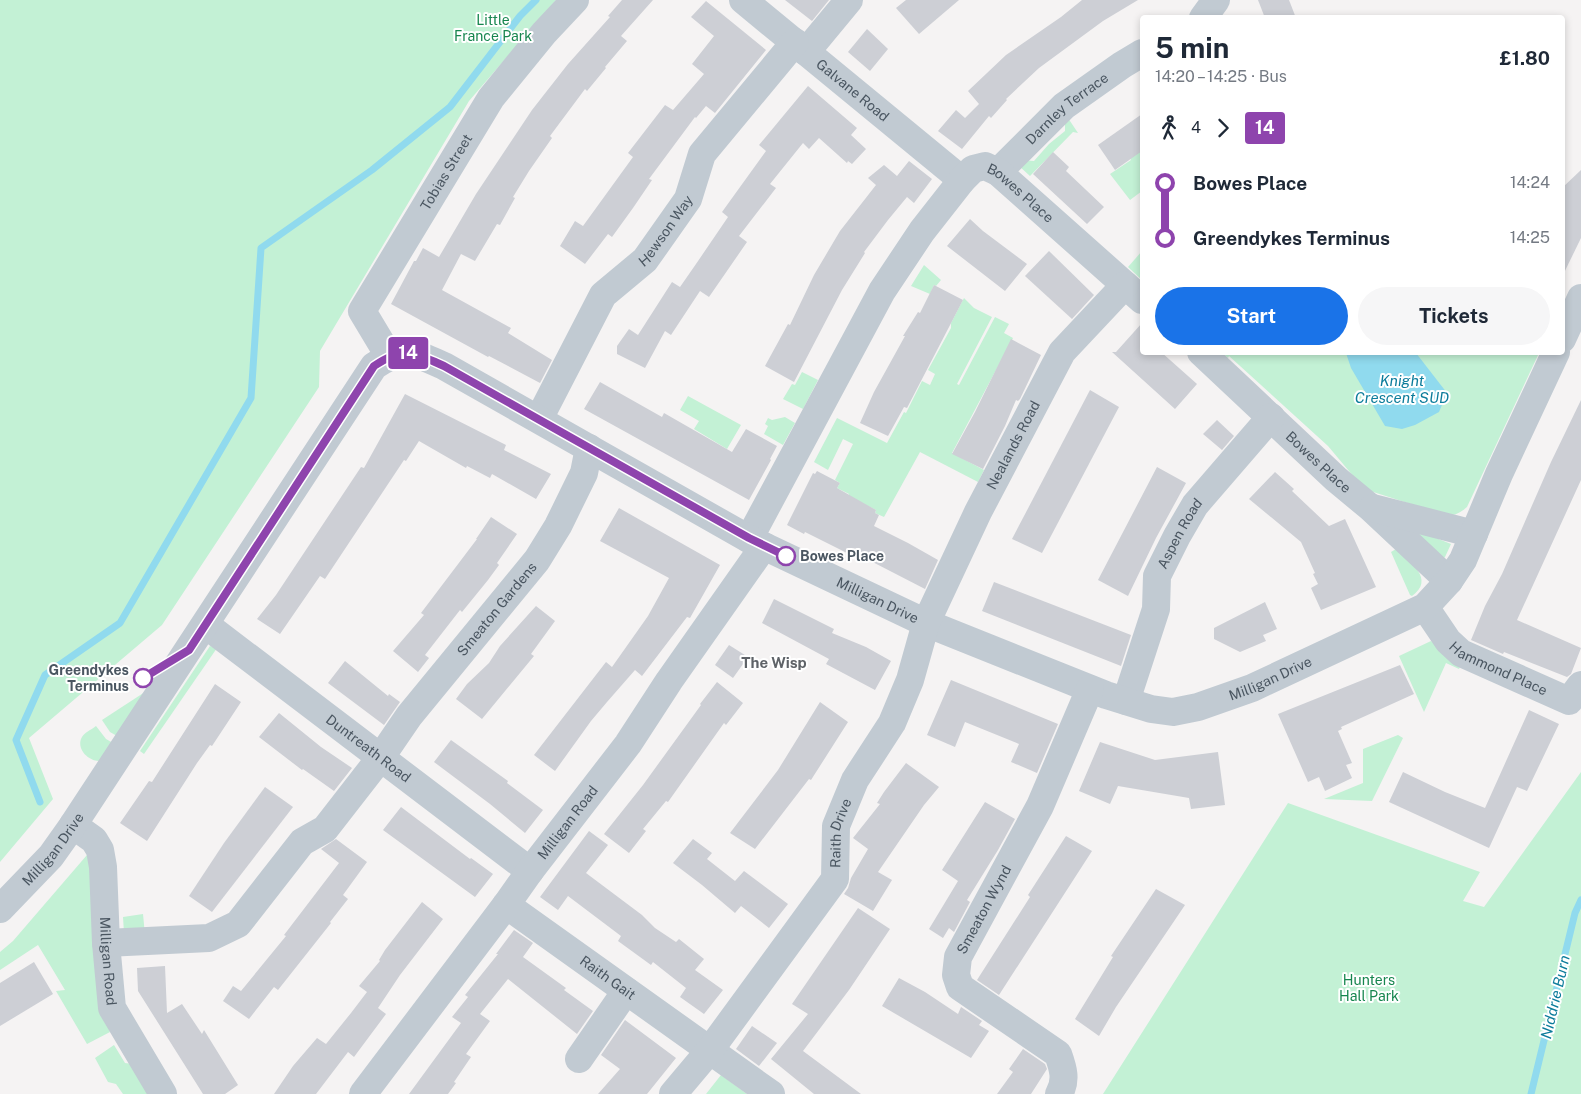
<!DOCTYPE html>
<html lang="en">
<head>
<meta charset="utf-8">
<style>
	body { margin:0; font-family:"Public Sans",sans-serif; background:#f6f6f7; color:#1f2937; height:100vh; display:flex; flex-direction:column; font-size:19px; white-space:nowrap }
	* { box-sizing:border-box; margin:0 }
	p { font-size:16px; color:#747a83 }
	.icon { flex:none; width:28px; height:28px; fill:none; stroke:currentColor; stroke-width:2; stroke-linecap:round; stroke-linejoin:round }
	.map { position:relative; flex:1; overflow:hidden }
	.panel { position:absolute; left:1140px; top:15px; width:425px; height:340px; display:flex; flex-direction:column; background:#fff; border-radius:5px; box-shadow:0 2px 8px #0003 }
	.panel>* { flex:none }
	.badge { padding:0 10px; border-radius:4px; font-size:18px; line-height:32px }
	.map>.badge { position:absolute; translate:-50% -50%; box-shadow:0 0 0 2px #fff }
	.legs { display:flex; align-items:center; gap:8px; height:55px; padding:0 15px; font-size:16px }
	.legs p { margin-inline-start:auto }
	.head { display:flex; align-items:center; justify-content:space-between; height:85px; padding:0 15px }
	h1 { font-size:28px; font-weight:700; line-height:38px }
	.action { display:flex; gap:10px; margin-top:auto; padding:10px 15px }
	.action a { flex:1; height:58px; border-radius:30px; background:#1a73e8; color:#fff; font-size:20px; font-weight:700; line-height:58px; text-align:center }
	.action a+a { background:#f6f6f7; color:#1f2937 }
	ul { padding:0 15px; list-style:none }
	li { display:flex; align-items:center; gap:18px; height:55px; font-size:19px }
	li i { display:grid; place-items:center; width:8px; height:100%; margin:0 6px; background:currentColor }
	li i::after { content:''; width:12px; height:12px; margin:-6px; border:4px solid; border-radius:50%; background:#fff }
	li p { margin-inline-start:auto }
	li:first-child i { background:linear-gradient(#0000 50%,currentColor 0) }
	li:last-child i { background:linear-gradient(currentColor 50%,#0000 0) }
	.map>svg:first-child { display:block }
	.green { fill:#c3f1d5 }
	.water { fill:#90daee }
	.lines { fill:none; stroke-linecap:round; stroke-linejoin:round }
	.stream { stroke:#90daee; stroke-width:7 }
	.building { fill:#cdcfd5 }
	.minor { stroke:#c1cad2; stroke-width:28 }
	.line-1-casing { stroke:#fff; stroke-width:11 }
	.line-1 { stroke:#8e44ad; stroke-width:8 }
	.stop-1-dot { fill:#fff; stroke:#8e44ad; stroke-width:2.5 }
	.labels { text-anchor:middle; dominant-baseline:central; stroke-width:4; stroke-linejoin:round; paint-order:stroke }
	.park-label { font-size:14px; fill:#17864f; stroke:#fff }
	.street-label { font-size:14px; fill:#4a5661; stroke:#fff }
	.stop-label { font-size:14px; font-weight:bold; fill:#4a5661; stroke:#fff; text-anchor:start }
	.water-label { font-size:15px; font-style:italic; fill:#0c7c9b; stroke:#fff }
	.neighbourhood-label { font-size:15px; font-weight:bold; fill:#5f6368; stroke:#fff }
</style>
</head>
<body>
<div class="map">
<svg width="1581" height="1094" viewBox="0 0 1581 1094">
	<rect width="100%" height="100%" fill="#f5f3f3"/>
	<g class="green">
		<path d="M 0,0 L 556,0 L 469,101 L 320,351 L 319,387 L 162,625 L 29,738 L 53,799 L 0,862 Z"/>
		<path d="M 1068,118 L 1078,133 L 1073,132 L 1030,176 L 1018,165 L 1021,160 L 1034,161 L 1049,144 L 1065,131 L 1065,120 Z"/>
		<path d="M 1142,146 L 1142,191 L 1130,200 L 1110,174 L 1131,160 L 1129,156 Z"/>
		<path d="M 1142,251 L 1142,280 L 1128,267 Z"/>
		<path d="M 924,265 L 941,280 L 936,286 L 934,285 L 930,294 L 911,286 Z"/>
		<path d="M 964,298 L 974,308 L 992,317 L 957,384 L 959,385 L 995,317 L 1009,324 L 1004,333 L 1013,338 L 952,453 L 984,470 L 978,482 L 920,452 L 884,517 L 875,513 L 876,510 L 866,505 L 847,500 L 849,494 L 837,488 L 840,483 L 835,480 L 853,444 L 843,439 L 828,470 L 814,462 L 837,418 L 887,443 L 904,412 L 906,413 L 922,381 L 930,385 L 935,374 L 928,370 L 951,328 L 951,323 Z"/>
		<path d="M 1222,353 L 1539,353 L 1467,507 C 1460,513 1455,516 1445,515 L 1364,489 L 1328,446 L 1229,356 L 1228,358 Z"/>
		<path d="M 802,372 L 818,380 L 803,409 L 783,399 L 792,384 L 795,385 Z"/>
		<path d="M 688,396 L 741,425 L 727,449 L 694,429 L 699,421 L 680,410 Z"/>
		<path d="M 785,417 L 795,423 L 783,445 L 764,434 L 768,426 L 765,424 L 768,418 L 772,420 Z"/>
		<path d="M 1416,530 L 1451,544 L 1445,557 L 1442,560 L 1412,534 Z"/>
		<path d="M 1396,549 C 1409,561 1436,579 1412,596 L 1410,595 L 1391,552 Z"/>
		<path d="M 1431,641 L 1461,665 L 1459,669 L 1446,663 L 1424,712 L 1399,656 Z"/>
		<path d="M 210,646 L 217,648 L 144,754 L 140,751 Z"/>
		<path d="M 148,690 L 117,736 L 110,732 L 102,720 Z"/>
		<path d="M 96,726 L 106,739 L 113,743 L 99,761 C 89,761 77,750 81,739 C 83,733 91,730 96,726 Z"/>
		<path d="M 1398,735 L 1403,738 L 1372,801 L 1324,799 L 1363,783 L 1363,749 Z"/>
		<path d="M 1581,772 L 1581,1094 L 1103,1094 L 1288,803 L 1480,872 L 1463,901 L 1484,907 Z"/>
		<path d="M 87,855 L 93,864 L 106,1022 L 110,1032 L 87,1044 L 56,991 L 65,990 L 38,945 L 0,970 L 0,952 L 13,941 Z"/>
		<path d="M 143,914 L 145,935 L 124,933 L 123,917 Z"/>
		<path d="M 114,1045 L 125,1063 L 140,1065 L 157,1094 L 123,1094 L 116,1084 L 108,1082 L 95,1058 Z"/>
		<path d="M 721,1075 L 747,1094 L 706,1094 Z"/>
	</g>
	<path class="water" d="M 1346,353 L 1416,353 L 1447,393 L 1439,412 L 1415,425 L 1402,429 L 1385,426 L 1351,368 Z"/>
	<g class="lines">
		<g class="stream">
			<path d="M 40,802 L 16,740 L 45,675 L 120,623 L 251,398 L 261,248 L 372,170 L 450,107 L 520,16 L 536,0"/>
			<path d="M 1531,1094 L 1575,913 L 1581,900"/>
		</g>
	</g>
	<g class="building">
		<path d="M 622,0 L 653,0 L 621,36 L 627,41 L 605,67 L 606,68 L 587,91 L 585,89 L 550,136 L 552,138 L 529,171 L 513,197 L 515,198 L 500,225 L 497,224 L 475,261 L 461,254 L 442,290 L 511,328 L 508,333 L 552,360 L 540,383 L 489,356 L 488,357 L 391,304 L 414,261 L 416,261 L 423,248 L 439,257 L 476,194 L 532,110 L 568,64 L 610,17 L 608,16 Z"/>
		<path d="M 785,0 L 829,0 L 812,21 Z"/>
		<path d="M 906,0 L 959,0 L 919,34 L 896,8 Z"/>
		<path d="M 1082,0 L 1138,0 L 1103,21 L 1039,68 L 1006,99 L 1007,100 L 991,118 L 989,116 L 962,149 L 938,131 L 956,110 L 965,118 L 979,104 L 968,91 L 1006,55 L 1061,17 Z"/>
		<path d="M 1258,0 L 1289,0 L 1296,18 L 1265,18 Z"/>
		<path d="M 706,1 L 766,50 L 715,113 L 706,106 L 696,118 L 695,117 L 649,179 L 652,180 L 633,208 L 612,237 L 608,234 L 585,264 L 560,246 L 575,221 L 583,226 L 633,157 L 628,153 L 665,105 L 673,110 L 704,74 L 692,64 L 714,36 L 691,17 Z"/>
		<path d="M 867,29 L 888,49 L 870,71 L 848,52 Z"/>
		<path d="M 808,86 L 857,128 L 851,135 L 866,149 L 852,164 L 848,161 L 847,163 L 819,138 L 809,149 L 803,143 L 770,184 L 776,188 L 739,236 L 747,242 L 709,297 L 700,291 L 671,335 L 665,331 L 645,368 L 617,354 L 617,346 L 629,329 L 638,335 L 672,282 L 680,287 L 696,264 L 728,217 L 722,212 L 766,151 L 759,145 Z"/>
		<path d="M 1142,114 L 1142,151 L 1115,170 L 1098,145 Z"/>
		<path d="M 1053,152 L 1069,167 L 1066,171 L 1104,207 L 1087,224 L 1033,174 Z"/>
		<path d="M 909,161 L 932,179 L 914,203 L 907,197 L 888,220 L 864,252 L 865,253 L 842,290 L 794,382 L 765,366 L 788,324 L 790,325 L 814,275 L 840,231 L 876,185 L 868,178 L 884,165 L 897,176 Z"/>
		<path d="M 1581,170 L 1581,238 L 1562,277 L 1562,188 Z"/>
		<path d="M 970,219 L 983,231 L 1027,264 L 1005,291 L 947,246 Z"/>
		<path d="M 1049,251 L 1094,295 L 1072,319 L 1025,276 Z"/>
		<path d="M 934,285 L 963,300 L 907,408 L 904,407 L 888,436 L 860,423 L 874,392 L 905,336 L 903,336 L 918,312 L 920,313 Z"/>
		<path d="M 1142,323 L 1142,352 L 1161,352 L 1197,384 L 1175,409 L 1112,352 L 1116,352 Z"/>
		<path d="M 1011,339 L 1041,355 L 1020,399 L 1018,401 L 1016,400 L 1005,426 L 983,469 L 952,454 L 975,412 Z"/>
		<path d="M 600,382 L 662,417 L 664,413 L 732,452 L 746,429 L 777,446 L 770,459 L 771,460 L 749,500 L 584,409 Z"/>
		<path d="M 1090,390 L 1119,407 L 1042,553 L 1012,539 Z"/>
		<path d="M 405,394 L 506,445 L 504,450 L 551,474 L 536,499 L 492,474 L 490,478 L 467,466 L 466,468 L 419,441 L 406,461 L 404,460 L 325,579 L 320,576 L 280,634 L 257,619 L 276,595 L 361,467 L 364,468 Z"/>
		<path d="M 1581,400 L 1581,480 L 1517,620 L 1581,648 L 1571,674 L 1567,677 L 1504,652 L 1503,654 L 1471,640 L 1485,606 L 1502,574 L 1551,462 Z"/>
		<path d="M 1217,420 L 1234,436 L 1222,450 L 1203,434 Z"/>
		<path d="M 1157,467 L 1186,483 L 1156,538 L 1128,596 L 1098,580 Z"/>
		<path d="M 817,471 L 840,483 L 837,488 L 876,510 L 875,513 L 879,515 L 874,526 L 908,543 L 938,560 L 925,589 L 859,555 L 857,558 L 805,532 L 804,534 L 787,525 L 813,473 L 815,474 Z"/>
		<path d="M 1275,472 L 1294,489 L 1292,491 L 1329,526 L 1345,519 L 1376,587 L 1321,610 L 1311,588 L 1318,584 L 1313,574 L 1315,573 L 1301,542 L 1249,499 Z"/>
		<path d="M 619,508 L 720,565 L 690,618 L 687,617 L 642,676 L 635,670 L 607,702 L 591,721 L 555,771 L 534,755 L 606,662 L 612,667 L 648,616 L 669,578 L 600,541 Z"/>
		<path d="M 491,517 L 517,534 L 497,563 L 499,565 L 488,580 L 462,612 L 460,610 L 425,655 L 429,658 L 418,672 L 393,651 L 424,615 L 421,613 L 477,539 L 476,539 Z"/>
		<path d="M 994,582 L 1131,635 L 1121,666 L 982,611 Z"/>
		<path d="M 774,599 L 834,629 L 832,633 L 866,647 L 891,661 L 875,690 L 826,664 L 829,659 L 762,623 Z"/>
		<path d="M 1265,602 L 1277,629 L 1263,635 L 1266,641 L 1240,652 L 1214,639 L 1214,628 Z"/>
		<path d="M 536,606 L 555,621 L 531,654 L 534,656 L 482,719 L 456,699 L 467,684 L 489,663 L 500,646 Z"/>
		<path d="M 729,645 L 748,657 L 733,678 L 715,665 Z"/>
		<path d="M 345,661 L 388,696 L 389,694 L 400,702 L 384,725 L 328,683 Z"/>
		<path d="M 1400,665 L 1414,694 L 1341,727 L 1342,729 L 1338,731 L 1352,763 L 1346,765 L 1352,778 L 1325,791 L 1319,777 L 1308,782 L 1278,714 Z"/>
		<path d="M 951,680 L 1058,724 L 1037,773 L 1011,762 L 1019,744 L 965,722 L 955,747 L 927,735 Z"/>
		<path d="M 717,682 L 743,703 L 726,725 L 724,723 L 668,802 L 666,801 L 643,829 L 646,831 L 629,853 L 604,834 L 643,785 L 701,705 L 700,704 Z"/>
		<path d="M 215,684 L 241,702 L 212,746 L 210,745 L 197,763 L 147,841 L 120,823 L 149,781 L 152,782 Z"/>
		<path d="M 820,702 L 848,722 L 811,780 L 809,779 L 755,849 L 730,833 L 778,770 Z"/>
		<path d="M 1529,710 L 1559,724 L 1527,791 L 1517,787 L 1489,848 L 1389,802 L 1403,772 L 1445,792 L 1485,808 Z"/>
		<path d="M 279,713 L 321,747 L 352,768 L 334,791 L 303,769 L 302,770 L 259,737 Z"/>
		<path d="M 451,740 L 508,781 L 507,783 L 543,810 L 525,833 L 490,804 L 434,762 Z"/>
		<path d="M 1100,742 L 1155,760 L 1218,752 L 1225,805 L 1191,809 L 1189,798 L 1118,786 L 1110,804 L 1079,791 Z"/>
		<path d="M 906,763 L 939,787 L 924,805 L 878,872 L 892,880 L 873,911 L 844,894 L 848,888 L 851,878 L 868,849 L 853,838 L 880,804 L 877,803 L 884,792 Z"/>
		<path d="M 265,787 L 293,807 L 212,912 L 189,896 L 224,843 Z"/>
		<path d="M 985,802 L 1015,819 L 998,850 L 967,900 L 970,902 L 954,932 L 949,928 L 943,938 L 929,929 L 958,881 L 942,870 Z"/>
		<path d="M 401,807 L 470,859 L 471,858 L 493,874 L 475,897 L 383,830 Z"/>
		<path d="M 589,831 L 608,845 L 586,873 L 642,915 L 655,928 L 676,942 L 679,939 L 704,959 L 695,970 L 723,990 L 704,1014 L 680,997 L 686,988 L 653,962 L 651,965 L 618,941 L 621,936 L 568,896 L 558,910 L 540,897 Z"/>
		<path d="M 1066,836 L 1092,851 L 999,995 L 977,980 L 1030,897 L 1028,895 Z"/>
		<path d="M 336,839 L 367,862 L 343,895 L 348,899 L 330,922 L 331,923 L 278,990 L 274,987 L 249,1019 L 223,1001 L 233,986 L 241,991 L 286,936 L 284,935 L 339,863 L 321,849 Z"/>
		<path d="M 693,839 L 712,853 L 707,859 L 735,881 L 744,871 L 788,904 L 769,928 L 741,906 L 735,913 L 702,885 L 673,863 Z"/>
		<path d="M 1156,889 L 1185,905 L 1116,1007 L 1099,1036 L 1075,1019 L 1113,957 L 1111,956 Z"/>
		<path d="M 422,902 L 443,919 L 400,975 L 378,1008 L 386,1014 L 354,1057 L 348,1052 L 316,1094 L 274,1094 L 293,1066 L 317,1038 L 326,1044 L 351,1013 L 367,992 L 359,986 L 380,961 L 379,960 L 385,950 Z"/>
		<path d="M 858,908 L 890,929 L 849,990 L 803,1051 L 861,1094 L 814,1094 L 771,1059 L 808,1014 L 792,1004 Z"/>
		<path d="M 514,930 L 533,943 L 523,957 L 566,988 L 564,990 L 593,1011 L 577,1034 L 508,979 L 480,1014 L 490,1021 L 466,1054 L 471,1057 L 454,1082 L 456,1083 L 448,1094 L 409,1094 L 461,1023 L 452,1017 L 468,997 L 465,995 L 498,954 L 496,954 Z"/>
		<path d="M 34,962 L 53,994 L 0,1026 L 0,983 Z"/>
		<path d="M 165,966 L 167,1013 L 182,1004 L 202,1034 L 204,1030 L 238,1085 L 225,1094 L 203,1094 L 138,991 L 137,968 Z"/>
		<path d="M 899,978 L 925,992 L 958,1014 L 961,1007 L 982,1021 L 979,1025 L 989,1031 L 971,1058 L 882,1006 Z"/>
		<path d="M 625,1020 L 676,1058 L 647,1094 L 598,1094 L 620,1069 L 601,1055 Z"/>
		<path d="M 752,1026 L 777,1043 L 759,1066 L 736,1049 Z"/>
		<path d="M 1023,1049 L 1045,1064 L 1047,1069 L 1031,1094 L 997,1094 L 1013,1072 L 1009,1069 Z"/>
	</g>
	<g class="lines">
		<g class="minor">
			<path id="s1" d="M 743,0 L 962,180"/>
			<path d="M 1203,18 L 1216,0"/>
			<path d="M 806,52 L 849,0"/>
			<path id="s2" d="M 998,172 L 1064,106 L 1122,65 L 1142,53"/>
			<path d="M 1562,339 L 1581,298"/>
			<path id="s3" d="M 1201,352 L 1336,479 L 1371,508 L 1449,581"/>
			<path id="s4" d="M 389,356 L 362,311 L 491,98 L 544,33 L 575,0"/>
			<path id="s5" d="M 539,419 L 603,295 L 645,260 L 688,199 L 702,154 L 795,42"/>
			<path d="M 1373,508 L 1474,534"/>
			<path id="s6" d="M 749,539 L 882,291 L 922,231 L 962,180 L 973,169 L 985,166 L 998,172 L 1142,300"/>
			<path id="s7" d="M 1425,607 L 1448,641 L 1461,653 L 1569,701 L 1581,685"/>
			<path id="s8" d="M 206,625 L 530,871"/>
			<path id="s9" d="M 1126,701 L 1156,609 L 1157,576 L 1177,536 L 1195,505 L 1271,417"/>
			<path id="s10" d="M 73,825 L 94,840 L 100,850 L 103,867 L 106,943 L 112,1008 L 163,1094"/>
			<path id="s11" d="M 506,905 L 771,1094"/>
			<path id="s12" d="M 0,909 L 51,856 L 73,825 L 374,366 C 406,345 412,352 444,366 L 749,539 L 926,623 L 1106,695 L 1151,709 L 1173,712 L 1198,707 L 1252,688 L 1425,607 L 1449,581 L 1463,560 L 1499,474 L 1556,352"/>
			<path id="s13" d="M 106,943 L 209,938 L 238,924 L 302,842 L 325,829 L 381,757 L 409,716 L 537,560 L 558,526 L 584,473 L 589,448"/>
			<path d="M 579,1059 L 626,991"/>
			<path id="s14" d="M 363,1094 L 506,905 L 530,871 L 628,744 L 669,681 L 764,546"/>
			<path id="s15" d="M 673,1094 L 710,1050 L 835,879 L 836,826 L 855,780 L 892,723 L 910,680 L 926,623 L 978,512 L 1062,352 L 1125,285"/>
			<path id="s16" d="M 1059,1094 C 1067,1080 1063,1068 1058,1054 L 960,987 L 956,975 L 958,957 L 1040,806 L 1090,689"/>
		</g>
	</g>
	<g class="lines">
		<defs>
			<path id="line-1" d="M 143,678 L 189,650 L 374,366 C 406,345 412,352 444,366 L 749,538 L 786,556"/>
		</defs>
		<use href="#line-1" class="line-1-casing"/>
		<use href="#line-1" class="line-1"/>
	</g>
	<g class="stop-1-dot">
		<circle cx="786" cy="556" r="9"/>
		<circle cx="143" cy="678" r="9"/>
	</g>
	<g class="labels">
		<g class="park-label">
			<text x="493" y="20">Little<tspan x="493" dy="16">France Park</tspan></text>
			<text x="1369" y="980">Hunters<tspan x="1369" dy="16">Hall Park</tspan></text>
		</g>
		<g class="street-label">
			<text stroke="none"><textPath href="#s1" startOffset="142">Galvane Road</textPath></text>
			<text stroke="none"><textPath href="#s2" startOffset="94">Darnley Terrace</textPath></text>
			<text stroke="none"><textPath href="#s4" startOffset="215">Tobias Street</textPath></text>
			<text stroke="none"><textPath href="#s6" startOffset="491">Bowes Place</textPath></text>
			<text stroke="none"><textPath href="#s5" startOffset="230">Hewson Way</textPath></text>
			<text stroke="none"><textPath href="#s15" startOffset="744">Nealands Road</textPath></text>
			<text stroke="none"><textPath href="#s3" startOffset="161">Bowes Place</textPath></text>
			<text stroke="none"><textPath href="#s9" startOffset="178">Aspen Road</textPath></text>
			<text stroke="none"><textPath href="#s12" startOffset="1229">Milligan Drive</textPath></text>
			<text stroke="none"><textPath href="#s13" startOffset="545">Smeaton Gardens</textPath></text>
			<text stroke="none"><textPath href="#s7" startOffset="99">Hammond Place</textPath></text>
			<text stroke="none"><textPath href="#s12" startOffset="1649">Milligan Drive</textPath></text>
			<text stroke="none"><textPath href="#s8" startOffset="204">Duntreath Road</textPath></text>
			<text stroke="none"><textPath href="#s14" startOffset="340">Milligan Road</textPath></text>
			<text stroke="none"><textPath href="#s15" startOffset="316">Raith Drive</textPath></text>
			<text stroke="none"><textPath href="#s12" startOffset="80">Milligan Drive</textPath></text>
			<text stroke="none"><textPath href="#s16" startOffset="245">Smeaton Wynd</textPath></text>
			<text stroke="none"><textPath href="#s10" startOffset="149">Milligan Road</textPath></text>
			<text stroke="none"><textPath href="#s11" startOffset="125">Raith Gait</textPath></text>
		</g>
		<g class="stop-label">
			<text x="800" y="556">Bowes Place</text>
			<text x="129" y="670" text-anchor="end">Greendykes<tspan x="129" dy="16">Terminus</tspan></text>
		</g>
		<g class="water-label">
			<text x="1402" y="380">Knight<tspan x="1402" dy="17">Crescent SUD</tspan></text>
			<text transform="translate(1555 997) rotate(-77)">Niddrie Burn</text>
		</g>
		<g class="neighbourhood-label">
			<text x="774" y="662">The Wisp</text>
		</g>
	</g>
</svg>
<b class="badge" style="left:408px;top:353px;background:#8e44ad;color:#fff">14</b>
<section class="panel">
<div class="head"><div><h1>5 min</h1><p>14:20 – 14:25 · Bus</p></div><b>£1.80</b></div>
<div class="legs"><svg class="icon" aria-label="walk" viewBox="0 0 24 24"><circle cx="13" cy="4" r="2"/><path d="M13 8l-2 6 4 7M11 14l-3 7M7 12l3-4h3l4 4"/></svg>4<svg class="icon" aria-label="forward" viewBox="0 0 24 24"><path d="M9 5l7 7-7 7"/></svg><b class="badge" style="background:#8e44ad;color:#fff">14</b></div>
<ul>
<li><i style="color:#8e44ad"></i><b>Bowes Place</b><p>14:24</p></li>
<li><i style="color:#8e44ad"></i><b>Greendykes Terminus</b><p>14:25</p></li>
</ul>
<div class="action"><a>Start</a><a>Tickets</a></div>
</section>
</div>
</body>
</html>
